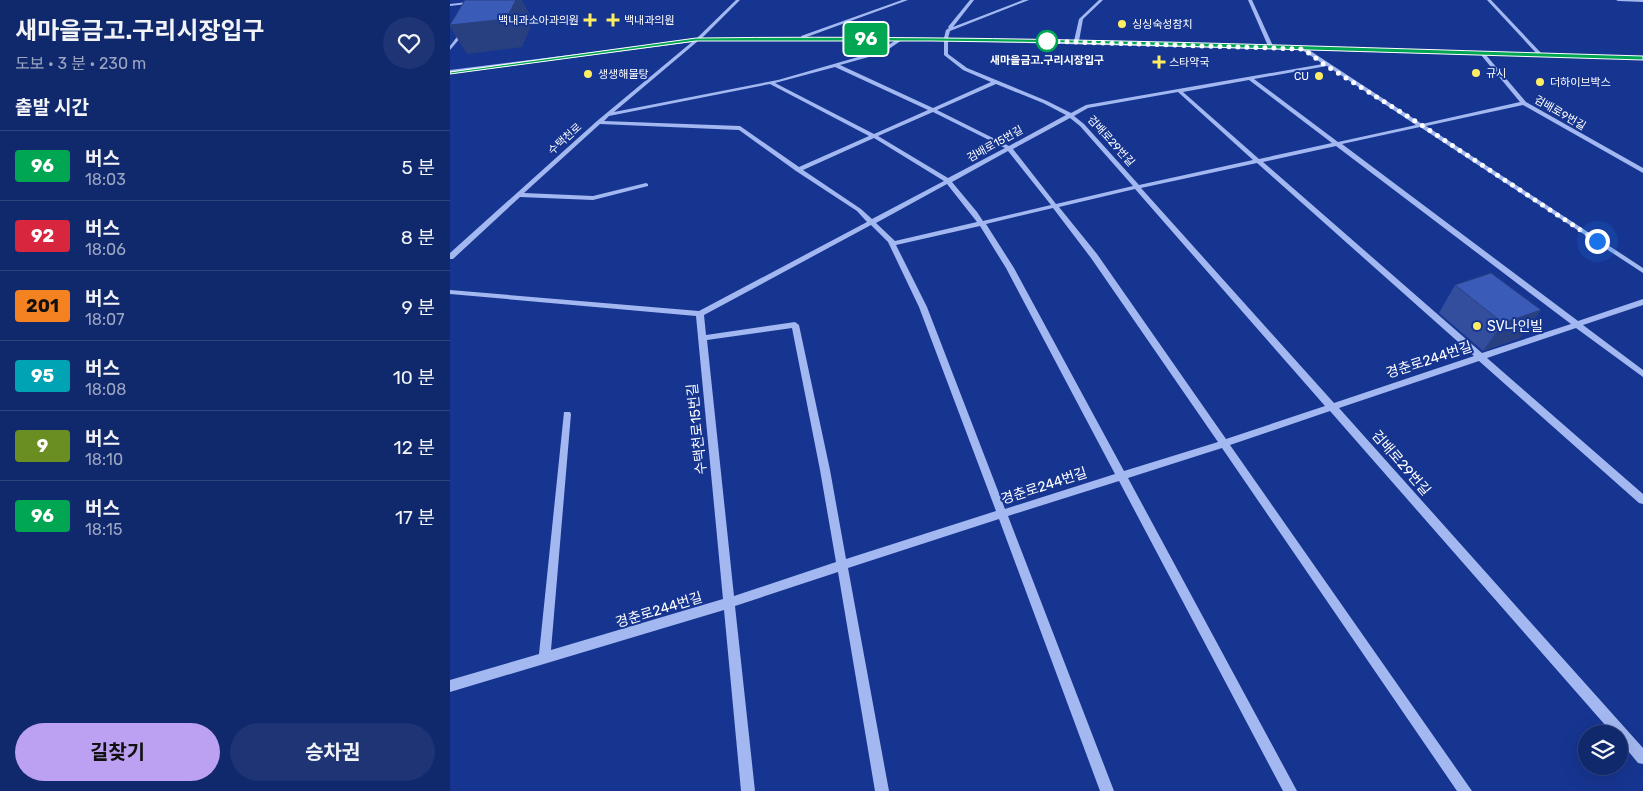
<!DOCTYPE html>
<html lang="ko">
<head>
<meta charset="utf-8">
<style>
	body { margin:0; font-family:Rubik,"Noto Sans KR",sans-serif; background:#1e3474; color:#f1f3f6; height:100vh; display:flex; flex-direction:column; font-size:19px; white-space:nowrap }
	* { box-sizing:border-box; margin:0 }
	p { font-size:16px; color:#9ca6c2 }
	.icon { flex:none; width:28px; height:28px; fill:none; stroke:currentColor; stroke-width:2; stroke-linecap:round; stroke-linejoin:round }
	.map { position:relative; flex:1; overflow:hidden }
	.details { display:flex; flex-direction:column; background:#10286c; width:450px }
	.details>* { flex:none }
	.badge { padding:0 10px; border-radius:4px; font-size:18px; line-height:32px }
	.controls { position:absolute; left:1128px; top:725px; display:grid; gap:10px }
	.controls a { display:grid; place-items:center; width:50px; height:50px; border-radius:50%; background:#10286c; box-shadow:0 5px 20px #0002,0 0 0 1px #30447f; font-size:25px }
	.you { position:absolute; width:25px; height:25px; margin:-12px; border:4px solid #fff; border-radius:50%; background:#1a73e8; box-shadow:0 0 0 8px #1a73e833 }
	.map>.badge { position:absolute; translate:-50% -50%; box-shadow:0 0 0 2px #fff }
	h2 { padding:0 15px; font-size:19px; line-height:45px }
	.round { display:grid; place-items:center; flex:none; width:52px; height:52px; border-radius:26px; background:#1e3474 }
	.summary { display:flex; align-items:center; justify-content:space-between; height:85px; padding:0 15px }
	h1 { font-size:24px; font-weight:700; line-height:38px }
	.primary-button { display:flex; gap:10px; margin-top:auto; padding:10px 15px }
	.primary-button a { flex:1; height:58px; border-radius:30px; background:#bca0f2; color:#111; font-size:20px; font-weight:700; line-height:58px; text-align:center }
	.primary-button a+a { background:#1e3474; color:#f1f3f6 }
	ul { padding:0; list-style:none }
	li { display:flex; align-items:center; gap:15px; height:70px; padding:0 15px; border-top:1px solid #30447f }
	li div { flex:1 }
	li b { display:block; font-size:19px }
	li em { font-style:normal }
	li .badge { min-width:55px; font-weight:700; text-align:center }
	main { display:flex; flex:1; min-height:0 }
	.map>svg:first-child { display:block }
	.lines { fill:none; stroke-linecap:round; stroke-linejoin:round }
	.minor { fill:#a3b8f0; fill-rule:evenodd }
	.wall { fill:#324e9d }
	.shaded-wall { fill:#294080 }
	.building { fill:#3a5bb7; stroke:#294080 }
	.line { fill:#00a651; stroke:#fff }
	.walk { stroke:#fff; stroke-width:5; stroke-dasharray:0 9 }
	.poi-dot { fill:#ffee62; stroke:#163590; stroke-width:2 }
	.stop-dot { fill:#fff; stroke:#00a651; stroke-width:2.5 }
	.labels { text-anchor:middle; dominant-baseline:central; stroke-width:4; stroke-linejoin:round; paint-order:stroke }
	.far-poi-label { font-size:11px; fill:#fff; stroke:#163590; text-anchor:start }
	.far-stop-label { font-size:11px; font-weight:bold; fill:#fff; stroke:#163590 }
	.far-street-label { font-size:11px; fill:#fff; stroke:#163590 }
	.poi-label { font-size:14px; fill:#fff; stroke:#163590; text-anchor:start }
	.street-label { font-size:14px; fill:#fff; stroke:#163590 }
</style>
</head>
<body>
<main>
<section class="details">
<div class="summary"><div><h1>새마을금고.구리시장입구</h1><p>도보 · 3 분 · 230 m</p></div><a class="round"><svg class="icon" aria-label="heart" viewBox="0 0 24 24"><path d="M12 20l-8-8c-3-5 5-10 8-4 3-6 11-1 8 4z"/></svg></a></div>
<h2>출발 시간</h2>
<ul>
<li><span class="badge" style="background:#00a651;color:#fff">96</span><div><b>버스</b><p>18:03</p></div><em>5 분</em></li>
<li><span class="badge" style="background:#d7263d;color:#fff">92</span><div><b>버스</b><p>18:06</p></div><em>8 분</em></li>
<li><span class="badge" style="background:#f58220;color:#111">201</span><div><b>버스</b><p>18:07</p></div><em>9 분</em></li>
<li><span class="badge" style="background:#00a3b4;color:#fff">95</span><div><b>버스</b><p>18:08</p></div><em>10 분</em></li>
<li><span class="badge" style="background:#6b8e23;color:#fff">9</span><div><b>버스</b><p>18:10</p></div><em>12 분</em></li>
<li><span class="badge" style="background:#00a651;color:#fff">96</span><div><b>버스</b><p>18:15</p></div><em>17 분</em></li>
</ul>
<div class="primary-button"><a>길찾기</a><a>승차권</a></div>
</section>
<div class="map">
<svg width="1193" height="791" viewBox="0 0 1193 791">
	<rect width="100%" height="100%" fill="#163590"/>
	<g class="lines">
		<g class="minor">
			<path d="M 36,0 L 50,0 L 0,6 L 0,4 Z"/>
			<path d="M 286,0 L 290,0 L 251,39 L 352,38 L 351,36 L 452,0 L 458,0 L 354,38 L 494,38 L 496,30 L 499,28 L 498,27 L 520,0 L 524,0 L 503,27 L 573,0 L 579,0 L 500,31 L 498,38 L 624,41 L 629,19 L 649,0 L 653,0 L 633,19 L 629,41 L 818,46 L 798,0 L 802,0 L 823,46 L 1087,54 L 1037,0 L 1041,0 L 1092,54 L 1193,57 L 1193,59 L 1036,55 L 1076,102 L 1193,168 L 1193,173 L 1073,105 L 976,126 L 1193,268 L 1193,273 L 970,127 L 892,144 L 1128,321 L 1193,299 L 1193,305 L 1133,325 L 1193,370 L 1193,377 L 1126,328 L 1037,358 L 1193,494 L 1193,504 L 1189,503 L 1029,361 L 889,408 L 1193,748 L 1193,764 L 1188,763 L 1169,740 L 1169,734 L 1163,734 L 880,411 L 780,445 L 1022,791 L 1007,791 L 772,448 L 678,478 L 847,791 L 833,791 L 669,481 L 558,516 L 664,791 L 650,791 L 549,519 L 398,568 L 439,791 L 425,791 L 388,572 L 285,606 L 305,791 L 291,791 L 274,610 L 0,692 L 0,680 L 89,654 L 114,412 L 120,412 L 121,414 L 101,650 L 273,599 L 246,316 L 0,294 L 0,290 L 249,311 L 417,222 L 407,211 L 346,171 L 289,130 L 150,124 L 74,193 L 143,196 L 196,183 L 198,184 L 198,186 L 143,200 L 70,197 L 3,259 L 0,259 L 0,253 L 147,121 L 242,42 L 0,74 L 0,70 L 246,39 ZM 446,40 L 429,51 L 328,80 L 164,112 L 248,41 ZM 452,40 L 494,41 L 494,55 L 513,70 L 541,82 L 483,108 L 390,65 L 433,53 ZM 498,41 L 852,50 L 873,64 L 636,105 L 621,113 L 597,101 L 517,68 L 498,54 ZM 859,50 L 1031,55 L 1070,102 L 972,124 ZM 877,66 L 966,125 L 888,142 L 804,79 ZM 385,67 L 478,110 L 424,134 L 325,83 ZM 799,80 L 882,143 L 809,159 L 733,92 ZM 320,84 L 419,136 L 349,167 L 290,126 L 154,121 L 159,116 ZM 546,84 L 593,103 L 616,115 L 559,146 L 487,110 ZM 728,92 L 803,160 L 689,185 L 634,124 L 624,116 L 638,108 ZM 483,112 L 555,148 L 498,178 L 428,136 ZM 620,118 L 630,126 L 683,186 L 606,204 L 563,149 ZM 424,138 L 494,181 L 422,219 L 411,209 L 353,170 ZM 886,146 L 1121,324 L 1032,353 L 813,162 ZM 558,151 L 601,205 L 533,221 L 527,212 L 502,182 ZM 807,163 L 1024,356 L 884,403 L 691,188 ZM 497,184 L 527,222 L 445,241 L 426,223 ZM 685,189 L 875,406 L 776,439 L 647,254 L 609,207 ZM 603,208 L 641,258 L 768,442 L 674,471 L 564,268 L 536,224 ZM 421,225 L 438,242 L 469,307 L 546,511 L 396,559 L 380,470 L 349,325 L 345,322 L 256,335 L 254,315 ZM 530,226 L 556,268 L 665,474 L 555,509 L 477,307 L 446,245 ZM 342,328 L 370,470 L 386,562 L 284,596 L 257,340 Z"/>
			<path d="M 1166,0 L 1193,0 L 1193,2 L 1168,1 Z"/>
			<path d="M 13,29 L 17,30 L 0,50 L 0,46 Z"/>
		</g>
	</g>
	<path class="wall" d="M 1005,285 L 1091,310 L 1070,338 L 1033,351 L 989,313 Z"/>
	<g class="shaded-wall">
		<path d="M 66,0 L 72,0 L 83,21 L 72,47 L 17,54 L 0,27 L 0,25 Z"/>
		<path d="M 1091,310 L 1070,338 L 1033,351 L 1053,323 Z"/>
	</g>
	<g class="building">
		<path d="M 15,0 L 66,0 L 56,19 L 0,25 Z"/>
		<path d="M 1041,273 L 1091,310 L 1053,323 L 1005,285 Z"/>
	</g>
	<path class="line" d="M 246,38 C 562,34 878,47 1193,56 L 1193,60 L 626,43 L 481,41 L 246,41 L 0,74 L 0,72 Z"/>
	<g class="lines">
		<path class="walk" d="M 597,41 L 589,41 L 853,49 L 875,65 L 970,124 L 1147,241"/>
	</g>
	<g class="poi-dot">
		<path d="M137.5 12.5h5v5h5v5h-5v5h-5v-5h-5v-5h5z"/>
		<path d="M160.5 12.5h5v5h5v5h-5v5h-5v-5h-5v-5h5z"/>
		<circle cx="672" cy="24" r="5"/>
		<path d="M706.5 54.5h5v5h5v5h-5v5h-5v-5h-5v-5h5z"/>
		<circle cx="1026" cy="73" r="5"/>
		<circle cx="138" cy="74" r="5"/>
		<circle cx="869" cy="76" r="5"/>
		<circle cx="1090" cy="82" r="5"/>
		<circle cx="1027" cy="326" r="5"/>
	</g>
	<circle class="stop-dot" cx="597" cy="41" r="10"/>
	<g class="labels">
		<g class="far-poi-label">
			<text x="129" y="20" text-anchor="end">백내과소아과의원</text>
			<text x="174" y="20">백내과의원</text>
			<text x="682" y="24">싱싱숙성참치</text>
			<text x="719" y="62">스타약국</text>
			<text x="1036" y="73">규시</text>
			<text x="148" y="74">생생해물탕</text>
			<text x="859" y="76" text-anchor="end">CU</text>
			<text x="1100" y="82">더하이브박스</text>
		</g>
		<g class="far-stop-label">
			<text x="597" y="60">새마을금고.구리시장입구</text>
		</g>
		<g class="far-street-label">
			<text transform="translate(1110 113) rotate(30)">검배로9번길</text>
			<text transform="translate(115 139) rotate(-42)">수택천로</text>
			<text transform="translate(661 141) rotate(48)">검배로29번길</text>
			<text transform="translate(545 144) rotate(-29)">검배로15번길</text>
		</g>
		<g class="poi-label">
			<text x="1037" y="326">SV나인빌</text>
		</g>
		<g class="street-label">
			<text transform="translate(979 360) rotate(-18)">경춘로244번길</text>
			<text transform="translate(247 429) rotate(-96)">수택천로15번길</text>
			<text transform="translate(951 463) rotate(49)">검배로29번길</text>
			<text transform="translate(594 486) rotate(-18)">경춘로244번길</text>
			<text transform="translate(209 610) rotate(-17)">경춘로244번길</text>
		</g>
	</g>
</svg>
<div class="controls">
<a><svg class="icon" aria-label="layers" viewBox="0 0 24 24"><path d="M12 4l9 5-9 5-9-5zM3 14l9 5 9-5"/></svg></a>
</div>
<div class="you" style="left:1147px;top:241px"></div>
<b class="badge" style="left:416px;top:39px;background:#00a651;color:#fff">96</b>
</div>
</main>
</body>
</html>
